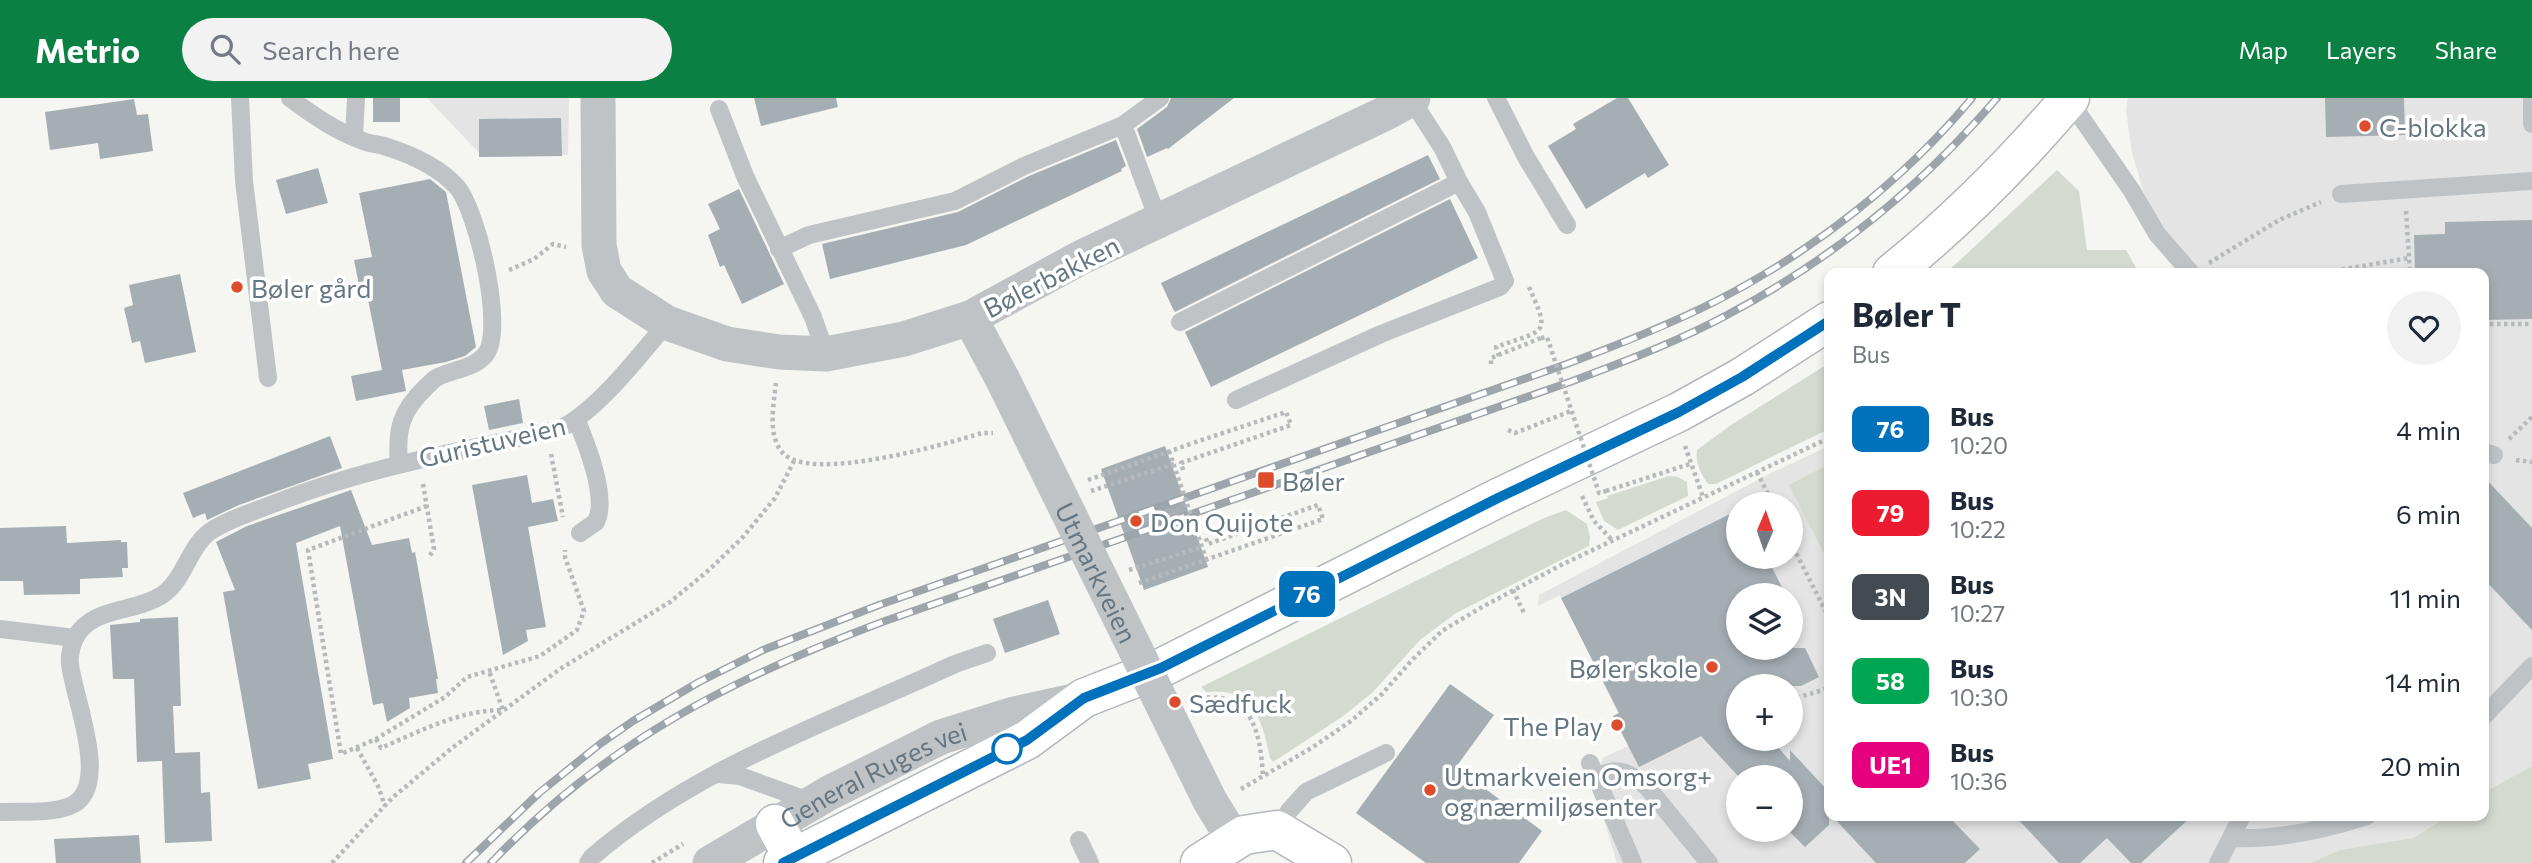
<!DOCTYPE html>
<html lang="en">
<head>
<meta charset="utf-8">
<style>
	body { margin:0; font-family:Commissioner,sans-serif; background:#f2f2f3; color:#1f2937; height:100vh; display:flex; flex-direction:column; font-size:26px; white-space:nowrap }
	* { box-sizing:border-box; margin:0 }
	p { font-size:23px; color:#747a83 }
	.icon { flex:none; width:38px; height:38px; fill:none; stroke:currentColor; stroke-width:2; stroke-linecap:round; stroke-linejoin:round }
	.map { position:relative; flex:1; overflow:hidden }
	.sheet { position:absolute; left:1824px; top:170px; width:665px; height:553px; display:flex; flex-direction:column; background:#fff; border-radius:14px; box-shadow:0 4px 10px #0003 }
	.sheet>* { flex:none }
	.badge { padding:0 14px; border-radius:10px; font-size:24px; line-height:46px }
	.needle { width:46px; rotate:2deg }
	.controls { position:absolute; left:1726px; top:394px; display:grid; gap:14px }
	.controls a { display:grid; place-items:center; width:77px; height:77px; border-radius:50%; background:#fff; box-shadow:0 4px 10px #0003; font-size:35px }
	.map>.badge { position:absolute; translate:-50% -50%; box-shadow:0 0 0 4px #fff }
	.round { display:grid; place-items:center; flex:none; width:74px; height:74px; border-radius:37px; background:#f2f2f3 }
	.headline { display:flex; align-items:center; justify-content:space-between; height:119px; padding:0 28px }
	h1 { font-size:33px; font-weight:700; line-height:52px }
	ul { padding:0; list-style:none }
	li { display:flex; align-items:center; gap:21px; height:84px; padding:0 28px }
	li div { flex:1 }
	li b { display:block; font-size:26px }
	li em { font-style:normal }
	li .badge { min-width:77px; font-weight:700; text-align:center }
	header { display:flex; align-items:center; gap:42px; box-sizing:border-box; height:98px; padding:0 35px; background:#0b8043; color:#fff }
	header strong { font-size:33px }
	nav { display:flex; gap:38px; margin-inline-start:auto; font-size:24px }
	.search { width:490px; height:63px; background:#f2f2f3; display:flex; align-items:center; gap:18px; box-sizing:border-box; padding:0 24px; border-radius:38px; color:#747a83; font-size:26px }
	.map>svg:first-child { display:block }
	.built { fill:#e3e4e3; fill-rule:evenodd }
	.green { fill:#d5dad1 }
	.building { fill:#a5aeb3 }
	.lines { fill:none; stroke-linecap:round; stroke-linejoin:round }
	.secondary-casing { stroke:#b1b7bb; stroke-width:41 }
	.path { stroke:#b7babc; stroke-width:4.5; stroke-dasharray:3.5 3.5; stroke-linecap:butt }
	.lane { stroke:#bfc3c6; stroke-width:18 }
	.street { stroke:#bfc3c6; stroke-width:35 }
	.secondary { stroke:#fff; stroke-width:38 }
	.rail-casing { stroke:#9ea5aa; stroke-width:8 }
	.rail { stroke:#fff; stroke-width:5; stroke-dasharray:16; stroke-linecap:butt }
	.path-bridge { stroke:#b7babc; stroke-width:4.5; stroke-dasharray:3.5 3.5; stroke-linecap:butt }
	.street-bridge { stroke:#bfc3c6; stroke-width:35 }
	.line-casing { stroke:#fff; stroke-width:16 }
	.line { stroke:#0072bc; stroke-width:10 }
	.poi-dot { fill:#dd4d2b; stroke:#fff; stroke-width:2.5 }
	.stop-dot { fill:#fff; stroke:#0072bc; stroke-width:3.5 }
	.labels { text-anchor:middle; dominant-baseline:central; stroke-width:7; stroke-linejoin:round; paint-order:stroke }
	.poi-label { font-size:26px; fill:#657682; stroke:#fff; text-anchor:start }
	.street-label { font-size:26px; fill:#657682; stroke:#fff }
</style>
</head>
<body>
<header>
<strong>Metrio</strong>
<div class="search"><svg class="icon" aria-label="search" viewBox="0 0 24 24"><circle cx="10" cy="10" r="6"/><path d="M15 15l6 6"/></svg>Search here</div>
<nav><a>Map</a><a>Layers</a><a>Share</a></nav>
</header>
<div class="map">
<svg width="2532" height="765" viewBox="0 0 2532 765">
	<rect width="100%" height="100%" fill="#f5f5f2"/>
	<g class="built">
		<path d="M 427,0 L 569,0 L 568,57 L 482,58 Z"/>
		<path d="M 2128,0 L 2532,0 L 2532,668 L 2483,695 L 2483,175 L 2207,175 L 2196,168 L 2164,133 L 2144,95 L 2132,55 L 2126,12 Z"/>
		<path d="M 1829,348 L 1829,718 L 2448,718 L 2413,740 L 2340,752 L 2310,765 L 1617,765 L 1594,690 L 1596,674 L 1604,659 L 1633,646 L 1560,497 L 1538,508 L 1539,497 L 1771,375 ZM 1738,406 L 1790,406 L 1790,458 L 1738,458 ZM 1738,497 L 1790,497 L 1790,550 L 1738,550 ZM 1738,588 L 1790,588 L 1790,640 L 1738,640 ZM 1738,679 L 1790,679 L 1790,732 L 1738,732 Z"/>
	</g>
	<g class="green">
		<path d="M 2057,72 L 2079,93 L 2087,152 L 2126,152 L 2139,175 L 1946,175 Z"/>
		<path d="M 1829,265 L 1829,331 L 1716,386 L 1708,386 C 1701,377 1695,364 1697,352 L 1731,327 Z"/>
		<path d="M 1829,366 L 1829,465 L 1789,387 Z"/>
		<path d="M 1669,378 L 1678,379 L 1687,384 L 1688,398 L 1618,432 L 1604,423 L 1596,404 L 1608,400 L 1607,398 Z"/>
		<path d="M 1566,412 L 1587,426 L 1590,439 L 1589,448 L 1456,515 L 1420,542 L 1372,595 L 1342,619 L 1273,664 L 1270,660 C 1262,621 1253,589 1206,594 L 1201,589 L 1452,465 L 1544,420 Z"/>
		<path d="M 2532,668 L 2532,765 L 2310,765 L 2340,752 L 2413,740 L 2448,718 L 2483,718 L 2483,695 Z"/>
	</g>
	<g class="building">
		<rect x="373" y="0" width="27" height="24"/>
		<path d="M 754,0 L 836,0 L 838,9 L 761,28 Z"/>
		<path d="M 1171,0 L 1234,0 L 1168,51 L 1167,50 L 1147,59 L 1137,31 L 1167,9 Z"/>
		<path d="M 1617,0 L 1628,0 L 1669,67 L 1648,80 L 1645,75 L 1586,111 L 1548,48 L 1576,31 L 1573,26 Z"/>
		<path d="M 2325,0 L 2404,0 L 2405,37 L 2326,39 Z"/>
		<path d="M 134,1 L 137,17 L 148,16 L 153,53 L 100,61 L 98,45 L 50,52 L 45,14 Z"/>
		<path d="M 561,20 L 562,58 L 479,59 L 479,21 Z"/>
		<path d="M 1116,42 L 1126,68 L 1121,71 L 1122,73 L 966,147 L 830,181 L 822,146 L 958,114 L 1029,78 Z"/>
		<path d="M 1428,57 L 1440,81 L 1175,214 L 1173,211 L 1161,185 Z"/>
		<path d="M 318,70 L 328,105 L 286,116 L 276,82 Z"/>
		<path d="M 430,81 L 446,94 L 476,249 L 465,258 L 446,264 L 402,272 L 406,293 L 356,303 L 351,278 L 382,272 L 366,191 L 360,192 L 354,162 L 372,159 L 359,95 Z"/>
		<path d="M 739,91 L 784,186 L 742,206 L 724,167 L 720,169 L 708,137 L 720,131 L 708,106 Z"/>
		<path d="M 1450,101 L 1478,160 L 1211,289 L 1185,234 Z"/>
		<path d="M 2532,122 L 2532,221 L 2483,222 L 2483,175 L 2415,175 L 2414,137 L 2445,136 L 2445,124 Z"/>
		<path d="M 180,176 L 196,254 L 145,265 L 140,243 L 132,245 L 124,210 L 133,207 L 129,187 Z"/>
		<path d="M 519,301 L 523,325 L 489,332 L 484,308 Z"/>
		<path d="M 330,338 L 342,370 L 239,407 L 207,422 L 205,415 L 193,420 L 183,395 Z"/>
		<path d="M 1165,348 L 1208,469 L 1144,492 L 1101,371 Z"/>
		<path d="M 527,377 L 532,405 L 553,401 L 558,423 L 528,429 L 546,529 L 526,532 L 528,543 L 503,557 L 472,387 Z"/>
		<path d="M 2483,378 L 2532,430 L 2532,532 L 2483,480 Z"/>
		<path d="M 351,392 L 372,447 L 409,440 L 412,455 L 415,454 L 438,581 L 436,581 L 438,595 L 409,600 L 410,610 L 387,624 L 383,605 L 373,607 L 340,428 L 296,445 L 333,661 L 308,666 L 311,681 L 258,691 L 223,494 L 235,492 L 216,444 L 247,428 Z"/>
		<path d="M 1738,412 L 1738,458 L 1766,458 L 1786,497 L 1738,497 L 1738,550 L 1805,550 L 1819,579 L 1801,588 L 1738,588 L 1738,640 L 1770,640 L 1790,663 L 1790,652 L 1829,694 L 1829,727 L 1805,749 L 1790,734 L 1790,679 L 1739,679 L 1701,638 L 1639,669 L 1613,618 L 1619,615 L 1561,500 Z"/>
		<path d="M 66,428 L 67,445 L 121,442 L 121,444 L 127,444 L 128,470 L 122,470 L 123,479 L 80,481 L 80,496 L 24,497 L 23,483 L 0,483 L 0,430 Z"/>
		<path d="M 1048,502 L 1060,536 L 1005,555 L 993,521 Z"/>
		<path d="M 178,519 L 181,608 L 173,608 L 175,655 L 200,654 L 201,695 L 210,694 L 212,743 L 165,745 L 162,663 L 137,664 L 134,581 L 113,581 L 110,527 L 140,524 L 140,521 Z"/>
		<path d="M 1450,586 L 1494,617 L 1456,669 L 1542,733 L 1519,765 L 1426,765 L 1356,715 Z"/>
		<path d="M 1832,718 L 1948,718 L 1980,751 L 1965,765 L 1876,765 Z"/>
		<path d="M 2015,718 L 2192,718 L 2141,765 L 2131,765 L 2107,740 L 2080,765 L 2059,765 Z"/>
		<path d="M 139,737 L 141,765 L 56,765 L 54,741 Z"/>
	</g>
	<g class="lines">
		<defs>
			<g id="secondary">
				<path d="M 1892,175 C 1957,123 2016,63 2070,0"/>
				<path d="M 775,726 L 796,765"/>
				<path d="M 783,765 L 1027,642 L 1084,600 L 1161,570 L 1498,400 L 1679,314 L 1742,279 L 1829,223"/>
				<path d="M 1200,765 L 1244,737 L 1277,732 L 1332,765"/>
			</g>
		</defs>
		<use href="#secondary" class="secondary-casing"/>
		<g class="path">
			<path d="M 2406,113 L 2410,175"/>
			<path d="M 2209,165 L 2279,122 L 2321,104"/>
			<path d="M 509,172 L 534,161 L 553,146 L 566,149"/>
			<path d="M 2321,175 L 2409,160"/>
			<path d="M 2483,226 L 2532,226"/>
			<path d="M 1499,258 L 1496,249 C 1545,231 1552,239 1528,187"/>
			<path d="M 1491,266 L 1491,260 L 1541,240"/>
			<path d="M 776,285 C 774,305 767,336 782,354 C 808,386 946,346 982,335 L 993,335"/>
			<path d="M 1508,332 L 1515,335 L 1571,313"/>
			<path d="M 2509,341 L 2532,319"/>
			<path d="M 1685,348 L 1703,399"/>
			<path d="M 551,356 L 563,419"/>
			<path d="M 2516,362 L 2532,364"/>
			<path d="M 1183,372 L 1181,365 L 1291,327 L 1286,314 L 1193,345"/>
			<path d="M 1757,374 L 1773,406"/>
			<path d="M 423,386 L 434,451 L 429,459"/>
			<path d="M 1091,393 L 1174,366"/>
			<path d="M 1606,393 L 1690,366"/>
			<path d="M 1582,398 L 1594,423 L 1613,443"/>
			<path d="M 427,408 L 308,452 L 341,656 L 376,641 L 445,599 L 467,579 L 540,558 L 577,532 L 584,513 L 565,459 L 565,452"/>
			<path d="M 1790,443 L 1829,520"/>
			<path d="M 1129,472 L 1202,449"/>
			<path d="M 1139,485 L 1323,421 L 1318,407 L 1208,446 L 1205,438"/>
			<path d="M 1513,492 L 1524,515"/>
			<path d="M 1193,598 C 1204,601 1215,598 1226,601 C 1258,610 1261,650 1263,678"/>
			<path d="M 1790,602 L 1829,590"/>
			<path d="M 376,641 L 381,650 C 420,633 460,612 503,612 L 489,573"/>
			<path d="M 357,650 L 378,688 L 385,708"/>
			<path d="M 1241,691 L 1313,649 L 1351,623 L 1382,596 L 1412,562 L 1442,533 L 1482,509 L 1563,466 L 1829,340"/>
			<path d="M 332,765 L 392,700 L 452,650 L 560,571 L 670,504 L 709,472 L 743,439 L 775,400 L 794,363"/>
			<path d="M 652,765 L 683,746"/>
		</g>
		<g class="lane">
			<path d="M 240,0 L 244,83 L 268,280"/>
			<path d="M 290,0 C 312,17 337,34 363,43 C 370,46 377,46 384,48 C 410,56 438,68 457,89 C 477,112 506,233 485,257 C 473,271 454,271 438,279 C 433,281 430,286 426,289 C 401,313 396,331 399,365"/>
			<path d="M 1496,0 L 1526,59 L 1567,127"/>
			<path d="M 2532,0 L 2532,26"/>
			<path d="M 2069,2 L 2132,93 L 2157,136 L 2191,175"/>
			<path d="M 719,11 L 745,78 L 813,219 L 826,256"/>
			<path d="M 1123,27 L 1159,124"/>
			<path d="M 354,39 L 356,0"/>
			<path d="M 2341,96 L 2532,83"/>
			<path d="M 779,151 L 809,137 L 955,103 L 1024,68 L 1123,27 L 1160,0"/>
			<path d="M 1180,224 L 1459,84"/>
			<path d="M 1236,302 L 1381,236 L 1500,189 L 1505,183 L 1477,114 L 1459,84 L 1442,49 L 1411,1"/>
			<path d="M 577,323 C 587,347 608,400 596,424 L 580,435"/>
			<path d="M 2483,354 L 2494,357"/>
			<path d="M 0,531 L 75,540 C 92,508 135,515 162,497 C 186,481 189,445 214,431 C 232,420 253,414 273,406 C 366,369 463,353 560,331 C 598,312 639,258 667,225"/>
			<path d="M 2483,619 L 2532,568"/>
			<path d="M 1590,665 L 1633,765"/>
			<path d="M 719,676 L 740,678 L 812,704"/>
			<path d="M 1597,679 C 1618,667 1631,675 1648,690 L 1709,765"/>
			<path d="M 0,714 C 21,713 50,716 70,708 C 113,691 73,598 70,566 C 69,557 71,549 75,540"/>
			<path d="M 1277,732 L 1289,713 L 1306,694 L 1386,655"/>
			<path d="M 2231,740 C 2276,742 2324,732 2367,718"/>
			<path d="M 1079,742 L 1090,765"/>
			<path d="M 588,765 L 592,759 C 698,668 830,624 955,566 L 987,555"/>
			<path d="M 2218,765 L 2242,718"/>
		</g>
		<g class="street">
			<path d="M 598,0 L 599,147 L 604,173 L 617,193 L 667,225 L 727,246 L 779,254 L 826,256 L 904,241 L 970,220 L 1082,159 L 1386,15 L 1413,0"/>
			<path d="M 970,220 L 1003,282"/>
			<path d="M 1176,634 L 1210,703 L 1234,742"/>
			<path id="s1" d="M 710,765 L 829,695 L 941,639 L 1014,616 L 1082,601"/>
		</g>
		<use href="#secondary" class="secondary"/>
		<defs>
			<g id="rail">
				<path d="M 466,765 L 539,695 L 600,646 L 633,623 L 699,584 L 763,552 L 879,507 L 1564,267 C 1615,248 1667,228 1716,203 C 1812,154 1903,83 1972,0"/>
				<path d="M 491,765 C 605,645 732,580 885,523 L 1570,284 C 1623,264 1677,244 1727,217 C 1831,162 1921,89 1997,0"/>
			</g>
		</defs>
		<use href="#rail" class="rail-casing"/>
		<use href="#rail" class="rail"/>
		<g class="path-bridge">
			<path d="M 1541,240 L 1547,239 L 1599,395 L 1606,393"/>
			<path d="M 1169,353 L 1206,461"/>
			<path d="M 1088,382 L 1193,345"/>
		</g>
		<path class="street-bridge" id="s2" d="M 1003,282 L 1176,634"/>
	</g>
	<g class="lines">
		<defs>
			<path id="line" d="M 783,765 L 1027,642 L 1084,600 L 1161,570 L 1498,400 L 1679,314 L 1742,279 L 1829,223"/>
		</defs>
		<use href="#line" class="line-casing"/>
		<use href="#line" class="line"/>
	</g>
	<g class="poi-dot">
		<circle cx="2365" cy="28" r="7"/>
		<circle cx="237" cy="189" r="7"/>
		<rect x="1257" y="373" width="18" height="18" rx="3.5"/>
		<circle cx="1136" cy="423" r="7"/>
		<circle cx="1712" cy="569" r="7"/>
		<circle cx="1175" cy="604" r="7"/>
		<circle cx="1617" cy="627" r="7"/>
		<circle cx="1430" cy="692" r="7"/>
	</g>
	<circle class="stop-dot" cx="1007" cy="651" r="14"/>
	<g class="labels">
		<g class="poi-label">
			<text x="2379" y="28">C-blokka</text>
			<text x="251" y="189">Bøler gård</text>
			<text x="1282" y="382">Bøler</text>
			<text x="1150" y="423">Don Quijote</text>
			<text x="1698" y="569" text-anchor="end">Bøler skole</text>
			<text x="1189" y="604">Sædfuck</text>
			<text x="1603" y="627" text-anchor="end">The Play</text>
			<text x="1444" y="677">Utmarkveien Omsorg+<tspan x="1444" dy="30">og nærmiljøsenter</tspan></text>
		</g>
		<g class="street-label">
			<text transform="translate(1051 178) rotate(-27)">Bølerbakken</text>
			<text transform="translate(492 343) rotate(-13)">Guristuveien</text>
			<text stroke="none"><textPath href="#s2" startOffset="214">Utmarkveien</textPath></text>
			<text stroke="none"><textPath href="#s1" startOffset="186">General Ruges vei</textPath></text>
		</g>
	</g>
</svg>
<div class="controls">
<a><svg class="needle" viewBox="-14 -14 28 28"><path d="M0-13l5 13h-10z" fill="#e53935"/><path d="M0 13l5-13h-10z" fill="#747a83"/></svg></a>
<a><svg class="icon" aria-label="layers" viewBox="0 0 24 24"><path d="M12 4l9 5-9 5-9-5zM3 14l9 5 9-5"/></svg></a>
<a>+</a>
<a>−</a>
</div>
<b class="badge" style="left:1307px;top:496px;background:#0072bc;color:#fff">76</b>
<section class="sheet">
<div class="headline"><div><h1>Bøler T</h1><p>Bus</p></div><a class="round"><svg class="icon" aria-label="heart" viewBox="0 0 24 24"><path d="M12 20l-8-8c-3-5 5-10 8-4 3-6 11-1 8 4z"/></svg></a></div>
<ul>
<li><span class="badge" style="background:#0072bc;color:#fff">76</span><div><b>Bus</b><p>10:20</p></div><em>4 min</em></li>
<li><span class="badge" style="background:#ed1b2f;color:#fff">79</span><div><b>Bus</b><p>10:22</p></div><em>6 min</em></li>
<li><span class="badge" style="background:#424a52;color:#fff">3N</span><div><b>Bus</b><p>10:27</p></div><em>11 min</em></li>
<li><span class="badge" style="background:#00a651;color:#fff">58</span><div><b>Bus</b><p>10:30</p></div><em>14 min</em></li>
<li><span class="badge" style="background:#e6007e;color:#fff">UE1</span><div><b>Bus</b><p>10:36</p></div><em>20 min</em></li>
</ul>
</section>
</div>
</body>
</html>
